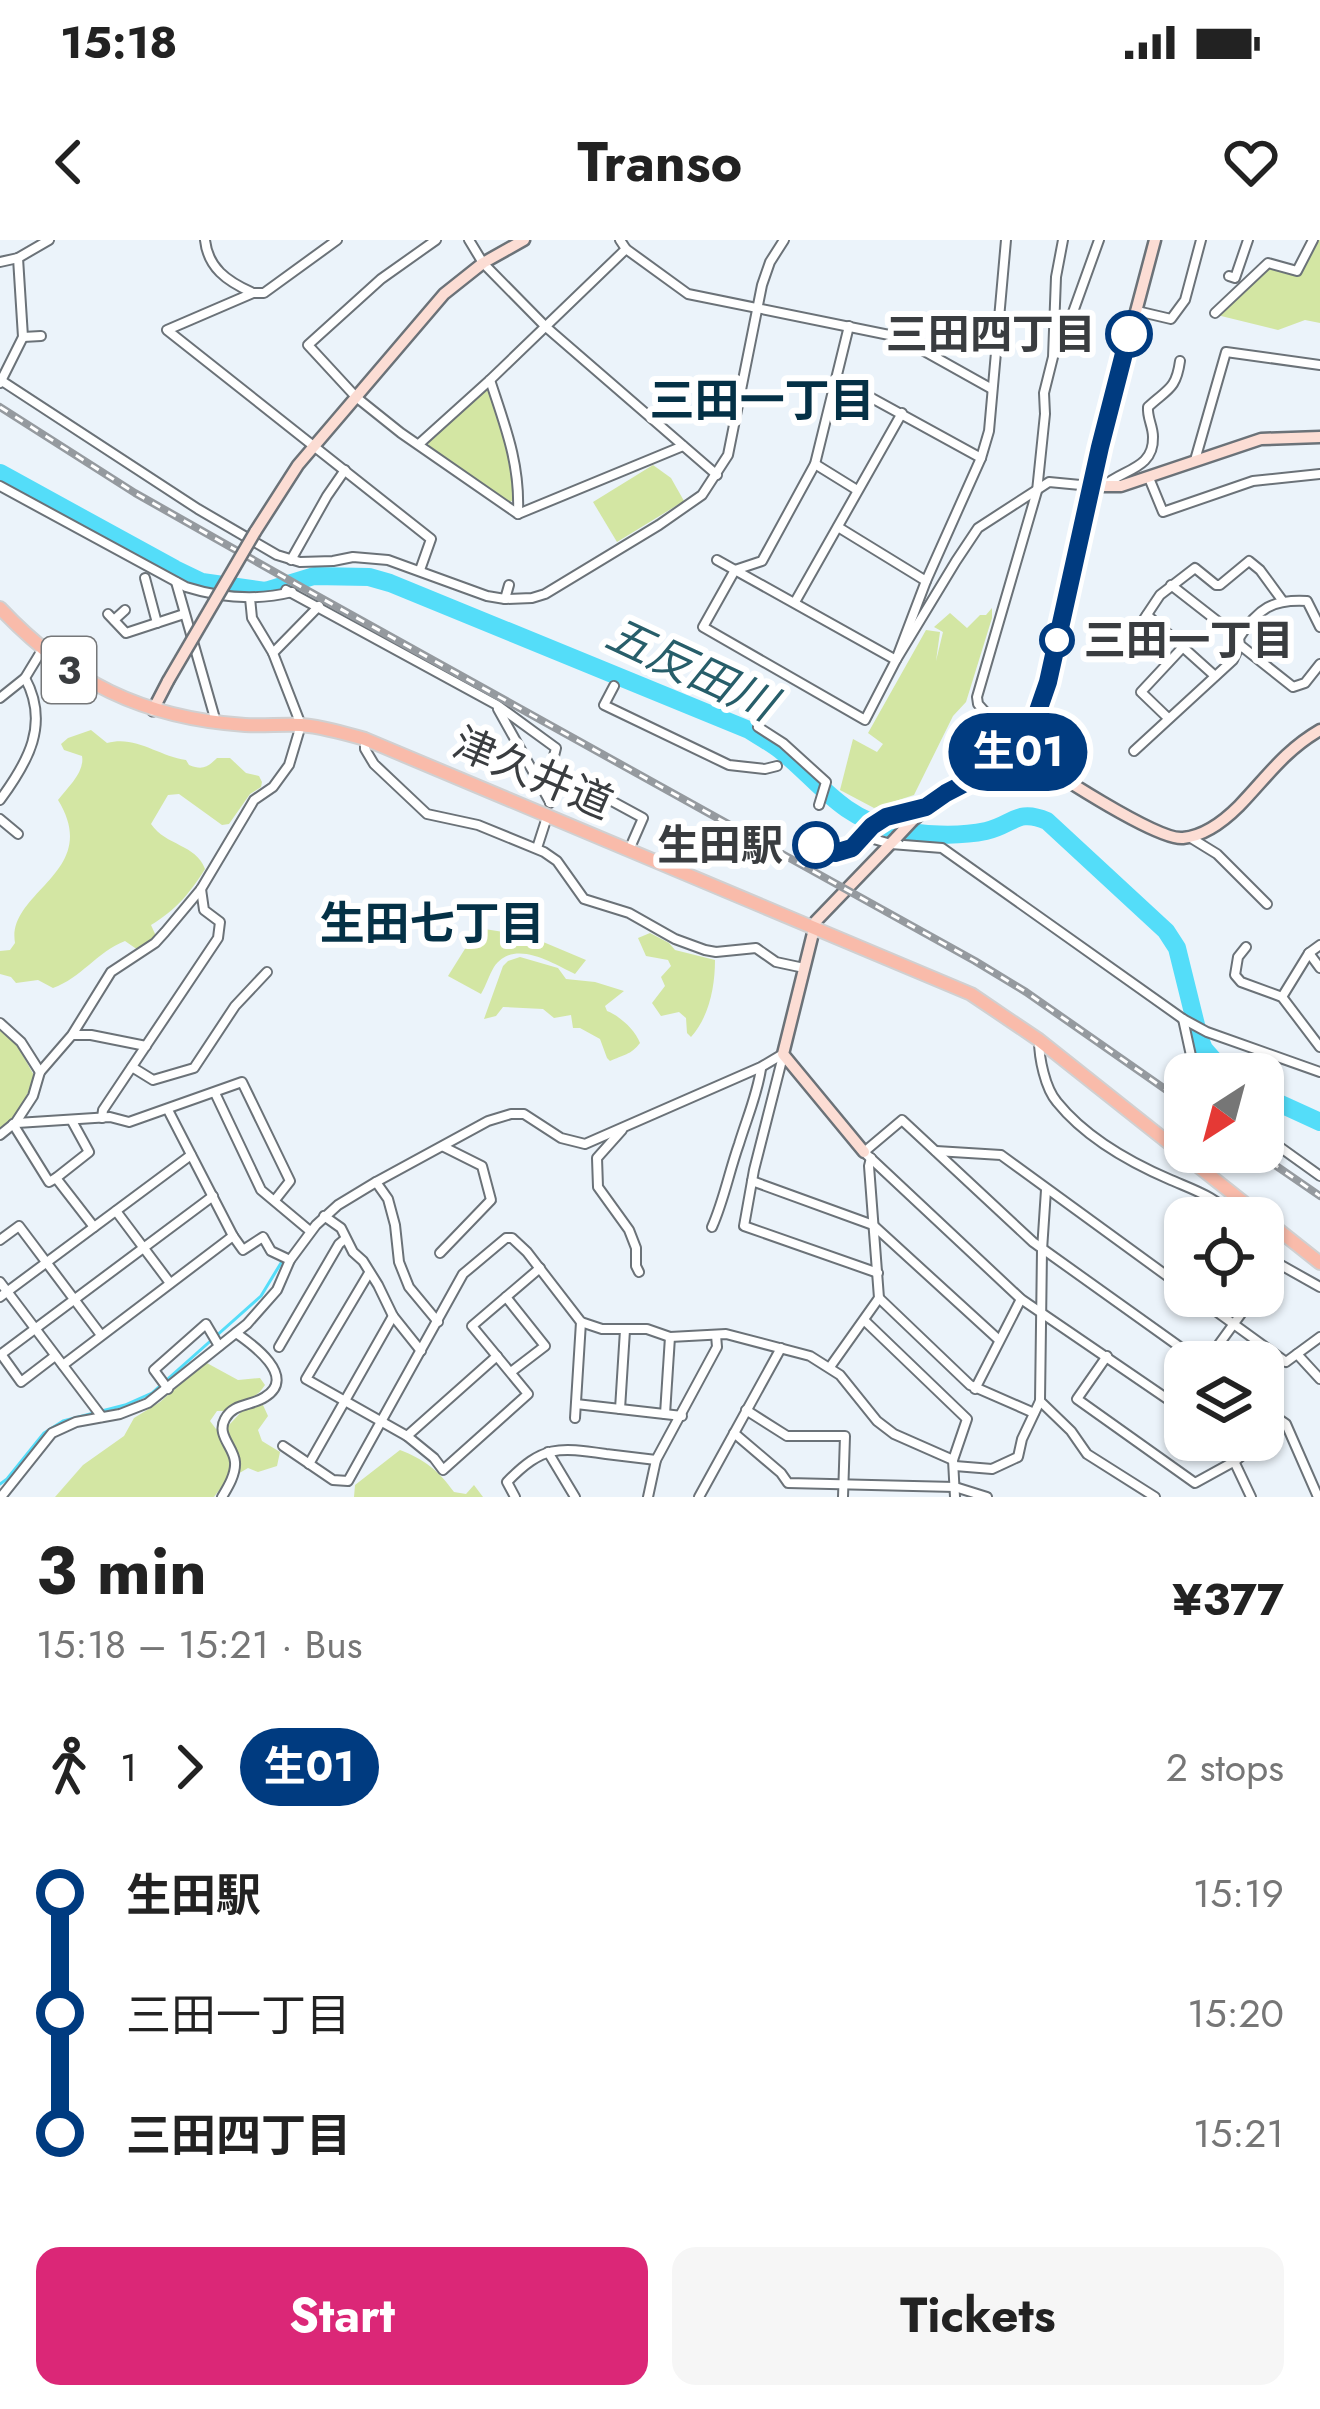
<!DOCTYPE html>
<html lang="en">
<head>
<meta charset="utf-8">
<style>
	body { margin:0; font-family:Jost,"Noto Sans JP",sans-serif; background:#f6f6f6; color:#222; height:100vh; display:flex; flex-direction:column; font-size:45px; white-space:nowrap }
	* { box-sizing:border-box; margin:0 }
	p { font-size:39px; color:#767676 }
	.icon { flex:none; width:66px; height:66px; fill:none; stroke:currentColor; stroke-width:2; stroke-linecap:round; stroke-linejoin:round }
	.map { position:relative; height:1257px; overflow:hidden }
	.sheet { display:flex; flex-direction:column; background:#fff; flex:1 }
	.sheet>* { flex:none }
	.badge { padding:0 24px; border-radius:39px; font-size:42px; line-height:78px }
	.needle { width:78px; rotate:216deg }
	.controls { position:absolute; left:1164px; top:813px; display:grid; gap:24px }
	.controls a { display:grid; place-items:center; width:120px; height:120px; border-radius:24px; background:#fff; box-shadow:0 3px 9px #0004; font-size:60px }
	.map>.badge { position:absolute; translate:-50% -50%; box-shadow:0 0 0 6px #fff }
	.legs { display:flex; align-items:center; gap:18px; height:132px; padding:0 36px; font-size:39px }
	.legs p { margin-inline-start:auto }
	.summary { display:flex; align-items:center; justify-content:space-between; height:204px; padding:0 36px }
	h1 { font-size:66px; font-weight:700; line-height:90px }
	.primary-button { display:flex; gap:24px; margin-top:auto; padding:24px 36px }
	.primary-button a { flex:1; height:138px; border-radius:24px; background:#db2777; color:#fff; font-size:48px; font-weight:700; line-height:138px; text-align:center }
	.primary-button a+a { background:#f6f6f6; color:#222 }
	ul { padding:0 36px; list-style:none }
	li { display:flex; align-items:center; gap:42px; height:120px; font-size:45px }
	li i { display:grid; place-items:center; width:18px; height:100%; margin:0 15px; background:currentColor }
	li i::after { content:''; width:30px; height:30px; margin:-15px; border:9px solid; border-radius:50%; background:#fff }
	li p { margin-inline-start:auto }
	li:first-child i { background:linear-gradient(#0000 50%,currentColor 0) }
	li:last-child i { background:linear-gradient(currentColor 50%,#0000 0) }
	.status { display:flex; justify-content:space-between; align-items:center; height:84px; padding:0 60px; background:#fff; direction:ltr }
	.status svg { height:33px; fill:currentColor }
	header { display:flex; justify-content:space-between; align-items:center; height:156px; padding:0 36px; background:#fff; font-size:54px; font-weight:700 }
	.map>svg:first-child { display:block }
	.green { fill:#d3e6a3 }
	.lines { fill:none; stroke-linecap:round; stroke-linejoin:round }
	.stream { stroke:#54ddf9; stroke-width:3 }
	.river { stroke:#54ddf9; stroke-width:18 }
	.street-casing { stroke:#6b7278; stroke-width:12 }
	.secondary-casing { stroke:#6b7278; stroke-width:15 }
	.primary-casing { stroke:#d0d0d1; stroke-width:16 }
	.street { stroke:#fff; stroke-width:8 }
	.secondary { stroke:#fcddd4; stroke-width:10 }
	.primary { stroke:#f9bbaa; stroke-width:12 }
	.rail-casing { stroke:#959a9f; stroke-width:8 }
	.rail { stroke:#fff; stroke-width:3; stroke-dasharray:9; stroke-linecap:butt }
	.secondary-bridge-casing { stroke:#6b7278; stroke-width:15; stroke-linecap:butt }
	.secondary-bridge { stroke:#fcddd4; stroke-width:10 }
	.line-1-casing { stroke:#fff; stroke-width:27 }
	.line-1 { stroke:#003b80; stroke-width:18 }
	.stop-1-dot { fill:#fff; stroke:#003b80; stroke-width:6 }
	.labels { text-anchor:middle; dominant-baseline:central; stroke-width:12; stroke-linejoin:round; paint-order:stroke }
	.shield { fill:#fff; stroke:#757779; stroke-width:3 }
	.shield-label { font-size:39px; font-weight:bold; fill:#3a3d40 }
	.stop-label { font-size:42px; font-weight:bold; fill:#3a3d40; stroke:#fff; text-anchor:end }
	.street-label { font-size:42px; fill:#3a3d40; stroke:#fff }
	.neighbourhood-label { font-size:45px; font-weight:bold; fill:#043146; stroke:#fff }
	.water-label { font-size:45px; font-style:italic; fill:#275e6a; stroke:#fff }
</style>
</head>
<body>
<div class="status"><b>15:18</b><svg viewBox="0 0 49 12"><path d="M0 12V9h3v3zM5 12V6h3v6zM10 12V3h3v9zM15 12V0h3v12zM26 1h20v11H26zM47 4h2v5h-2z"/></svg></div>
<header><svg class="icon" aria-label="back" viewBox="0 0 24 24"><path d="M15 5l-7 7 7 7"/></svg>Transo<svg class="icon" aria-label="heart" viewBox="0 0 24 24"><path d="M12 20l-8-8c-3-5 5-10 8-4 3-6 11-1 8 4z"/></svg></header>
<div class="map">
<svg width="1320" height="1257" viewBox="0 0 1320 1257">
	<rect width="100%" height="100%" fill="#ebf3fa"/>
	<g class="green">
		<path d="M 1317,0 L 1320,0 L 1320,83 L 1305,80 L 1278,90 L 1217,75 L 1256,37 L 1270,28 L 1299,35 Z"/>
		<path d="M 485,149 L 492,150 L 514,233 L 515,260 L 509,262 L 429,206 L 428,203 Z"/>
		<path d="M 653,225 L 671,238 L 684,261 L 617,302 L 593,262 Z"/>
		<path d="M 992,368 L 992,378 L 966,462 L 953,476 L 914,555 L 874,568 L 840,550 L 853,499 L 877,512 L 883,504 L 868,493 L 926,390 L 940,392 L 936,421 L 943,392 L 934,387 L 950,373 L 967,388 L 980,375 L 986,375 Z"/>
		<path d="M 91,490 L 107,503 C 136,495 158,516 186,520 L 189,525 C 202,530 207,528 217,518 L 230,518 L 246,533 L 259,536 L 262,542 L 261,547 L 250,554 L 229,584 L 222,585 L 179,554 L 168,555 L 151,584 C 166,606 196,604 205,629 C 190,653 176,670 151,685 L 156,696 L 138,710 L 125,701 C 97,712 81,738 53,748 L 38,740 L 16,743 L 11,737 L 0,734 L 0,711 L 10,710 L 15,703 C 6,651 103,633 58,560 C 68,547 85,532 82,516 L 64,510 L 61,504 L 68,498 Z"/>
		<path d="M 478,688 L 529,696 L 586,720 L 575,734 C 552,723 514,698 494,727 C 489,735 486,746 481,754 L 448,736 Z"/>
		<path d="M 650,693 L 669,703 L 675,710 L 715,720 C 715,747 709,777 691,797 L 687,793 L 686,778 L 679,772 L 661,776 L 652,763 L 665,746 L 661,737 L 671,726 L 668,720 L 646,716 L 638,698 Z"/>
		<path d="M 520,717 L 558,728 L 566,739 L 595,742 L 624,751 L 605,766 L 607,771 C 620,776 635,790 640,803 C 631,815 623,815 610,821 L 607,818 L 600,799 L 580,788 L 573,788 L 571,775 L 554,778 L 543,769 L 503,767 L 496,776 L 484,779 L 503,726 L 508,721 Z"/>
		<path d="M 0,789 L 18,807 L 35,837 L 20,870 L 0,889 Z"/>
		<path d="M 205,1122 L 238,1140 L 260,1138 L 265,1145 C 254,1163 241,1157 225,1171 L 217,1171 L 210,1181 L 216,1189 L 229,1185 L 244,1169 L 263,1165 L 268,1176 L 258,1190 L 262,1201 L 280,1212 L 277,1226 L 258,1232 L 248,1228 L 226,1241 L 214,1257 L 55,1257 L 83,1225 L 124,1196 L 134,1178 L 160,1162 Z"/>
		<path d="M 400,1210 C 424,1219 439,1231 454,1252 L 466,1254 L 474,1245 L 483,1257 L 354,1257 L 355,1245 Z"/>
	</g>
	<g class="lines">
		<path class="stream" d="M 0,1244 L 7,1239 L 44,1193 L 63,1181 L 125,1165 L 152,1153 L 261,1056 L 281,1023"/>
		<g class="river">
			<path d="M 0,233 L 175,329 L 202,342 L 265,351 L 314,336 L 369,337 L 390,343 L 749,490 C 760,497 771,503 780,510 C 820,542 840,577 893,589 C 921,595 958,597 986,591 C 1013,585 1017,568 1047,581 L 1166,691 L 1177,708 L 1199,797 L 1204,809 L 1226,834"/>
			<path d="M 1263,856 L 1320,882"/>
		</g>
		<defs>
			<g id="street">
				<path d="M 205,0 C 208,28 227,41 251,52"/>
				<path d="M 337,0 L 264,53 L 253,53 L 167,90 L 431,299 L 420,330"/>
				<path d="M 436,0 L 381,39 L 308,105 L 356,157 L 401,193 L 518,274"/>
				<path d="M 469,0 L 483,23 L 546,87 L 717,235"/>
				<path d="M 620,0 L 626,9 L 688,54 L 899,97 L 992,149"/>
				<path d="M 0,22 L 18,18 L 49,0"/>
				<path d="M 1229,36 L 1235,38 L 1248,0"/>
				<path d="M 1137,71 L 1171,79 L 1185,60 L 1201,0"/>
				<path d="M 1215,73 L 1268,23 L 1297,31 L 1313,0"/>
				<path d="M 849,86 L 815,224 L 762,321 L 735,330 L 703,387 L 865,480 L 896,420 L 926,341 L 981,218 L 989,191 L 1006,0"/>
				<path d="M 23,97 L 41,96"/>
				<path d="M 1056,110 L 1068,86 L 1099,0"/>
				<path d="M 490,140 C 505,186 520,223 518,272"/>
				<path d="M 2,141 L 198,269 L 277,315 L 300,322 L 333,321 L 353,317 L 388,320 L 487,356 L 505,359 L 532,358 L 545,354 L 659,285 L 702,255 L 728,215 L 762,45 L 770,22 L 784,0"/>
				<path d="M 0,143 L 23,97 L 18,18"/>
				<path d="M 833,149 L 868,156 L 981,218"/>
				<path d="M 419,204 L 490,140 L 626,9"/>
				<path d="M 1195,220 L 1226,112 L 1320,125"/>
				<path d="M 815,224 L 857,250"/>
				<path d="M 1149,238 L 1163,272 L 1253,241 L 1320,234"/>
				<path d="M 0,246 L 186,347 C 221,358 256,361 292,352"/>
				<path d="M 1104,246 C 1123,229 1154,229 1153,197 C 1153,186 1147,178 1148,167 C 1167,149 1176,150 1180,121"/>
				<path d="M 518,274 L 683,206"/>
				<path d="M 838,287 L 926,341"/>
				<path d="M 291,320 L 327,256 L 345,230"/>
				<path d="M 717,320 L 896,420 L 956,321 L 978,288 L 1049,242 L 1091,246"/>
				<path d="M 145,338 L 157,383"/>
				<path d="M 176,342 L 216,482"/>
				<path d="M 1171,345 L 1239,398 L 1240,405 L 1293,447 L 1305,443 L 1320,424"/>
				<path d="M 286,350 L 497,465 L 556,508 L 551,528 L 643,578 L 629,610"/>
				<path d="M 250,358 L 252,378 L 273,413"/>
				<path d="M 505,359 L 509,345"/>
				<path d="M 795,362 L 902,173"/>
				<path d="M 108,374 L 126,393 L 184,374"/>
				<path d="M 1147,375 L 1215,436"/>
				<path d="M 114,380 L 125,370"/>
				<path d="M 1138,388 L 1160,355 L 1195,328 L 1216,345 L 1220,345 L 1249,321 L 1260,330 L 1282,360"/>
				<path d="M 1239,398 C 1258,368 1273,359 1307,361 L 1320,387"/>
				<path d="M 614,446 L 604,465 L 729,525 L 765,529 L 777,526"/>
				<path d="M 0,458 L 25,438 L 42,410"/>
				<path d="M 498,469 L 550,562"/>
				<path d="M 1168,478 L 1141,452 L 1183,407"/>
				<path d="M 758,487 L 783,503 L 826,542 L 819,565"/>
				<path d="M 365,500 L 365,509 L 374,524 L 427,574 L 478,585 L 544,612 L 557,621 L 584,659 L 629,673 L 675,699 L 705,710 L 716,712 L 756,708 L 776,722 L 804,728"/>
				<path d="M 1020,510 L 978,464 L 977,457 L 1037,251 L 1045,174 L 1044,153 L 1053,117 L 1056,37 L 1063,0"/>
				<path d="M 1134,511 L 1233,420 L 1240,405"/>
				<path d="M 0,560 C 28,522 50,484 25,438"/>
				<path d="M 550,563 L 555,551 L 573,542"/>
				<path d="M 925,567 L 887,577 L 863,596 L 891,604 L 942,608 L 1183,779 L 1207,792 L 1320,832"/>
				<path d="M 0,579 L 18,594"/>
				<path d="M 1191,598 L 1217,614 L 1267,664"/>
				<path d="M 537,608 L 547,577"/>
				<path d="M 1246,707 L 1238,717 L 1235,735 L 1241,742 L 1282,757 L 1320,807"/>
				<path d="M 1309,713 L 1320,728"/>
				<path d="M 1282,757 L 1309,713 L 1320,705"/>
				<path d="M 1183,779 L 1195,834"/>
				<path d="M 0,783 L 21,802 L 40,832"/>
				<path d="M 74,795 L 91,795 L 146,806"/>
				<path d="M 1039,800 C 1039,818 1045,848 1057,862 C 1086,898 1129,922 1171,940 C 1194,950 1219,958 1234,978"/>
				<path d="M 783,816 L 754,930 L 744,986 L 878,1033"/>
				<path d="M 132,827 L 153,840 L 194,828 L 235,766 L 267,732"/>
				<path d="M 215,853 L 261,950 L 310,991"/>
				<path d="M 168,870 L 233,996 L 243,1010 L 263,997 L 271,1011 L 290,1020"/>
				<path d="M 102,878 L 103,870 L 218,698 L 220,682 L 204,670 L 201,649"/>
				<path d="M 72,881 L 89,912 L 56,938 L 94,987"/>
				<path d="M 17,883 L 110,877 L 129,882 L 242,842 L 290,941 L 275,960"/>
				<path d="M 13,884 L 49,942 L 56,938"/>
				<path d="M 622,890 L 597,918 L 598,947 L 629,990 L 636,1008 L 636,1026 L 639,1032"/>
				<path d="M 0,895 L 16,882 L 33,856 L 40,832 L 72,795 L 111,732 L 155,703 L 165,692 L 201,649 L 254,560 L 273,547 L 289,525 L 301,485 L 273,413 L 319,366"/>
				<path d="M 1263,895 L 1320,936"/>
				<path d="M 936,911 L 1001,915 L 1185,1049"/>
				<path d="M 752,941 L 873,985 L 999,1100"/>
				<path d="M 376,942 L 388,959 L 395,985 L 399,1022 L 409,1047 L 438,1082"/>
				<path d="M 116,971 L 170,1043"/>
				<path d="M 324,976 L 341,988 L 353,1012 L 363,1021 L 378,1045 L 393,1076 L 421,1111"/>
				<path d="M 712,987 C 724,960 729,932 739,904 C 747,878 757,855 761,829"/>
				<path d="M 0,1000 L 19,986 L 101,1095"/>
				<path d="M 440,1013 L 491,960 L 482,926 L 444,907"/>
				<path d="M 1263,1015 L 1320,1047"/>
				<path d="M 369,1033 L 306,1139 L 407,1196 L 497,1116"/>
				<path d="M 0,1042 L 102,1177"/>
				<path d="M 1263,1044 L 1277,1025"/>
				<path d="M 1195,1056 L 1286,1122 L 1320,1097"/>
				<path d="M 0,1057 L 191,915"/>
				<path d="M 506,1057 L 545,1106 L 511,1132"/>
				<path d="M 879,1058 L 970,1145 L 1034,1173"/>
				<path d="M 865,1081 L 967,1179 L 953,1220 L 955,1257"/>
				<path d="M 279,1107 L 339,1004 L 345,999"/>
				<path d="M 1,1114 L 21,1142 L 55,1116"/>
				<path d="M 1297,1114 L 1320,1139"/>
				<path d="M 0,1115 L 213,956"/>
				<path d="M 1107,1116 L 1077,1159 L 1195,1243 L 1235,1221 L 1262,1200"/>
				<path d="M 1206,1122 L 1254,1056"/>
				<path d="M 63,1125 L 233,996"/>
				<path d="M 830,1127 L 879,1058 L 869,926 L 871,918"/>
				<path d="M 168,1149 L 154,1130 L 206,1084 L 219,1106"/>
				<path d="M 975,1149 L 1021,1059"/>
				<path d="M 1040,1161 L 1071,1191 L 1087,1214 L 1155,1257"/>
				<path d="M 576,1164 L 682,1176"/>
				<path d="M 1263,1168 L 1286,1184 L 1318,1257"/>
				<path d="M 620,1169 L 625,1090"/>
				<path d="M 746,1170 L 787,1196 L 845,1196 L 843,1257"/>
				<path d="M 1185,1171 L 1021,1059 L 864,912 L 902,880 L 1033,1002 L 1201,1122"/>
				<path d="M 665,1174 L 670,1097"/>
				<path d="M 575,1178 L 581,1082"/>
				<path d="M 734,1193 L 781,1233 L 788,1243 L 955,1247 L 987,1257"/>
				<path d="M 407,1196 L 434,1218 L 443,1230 L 528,1154 L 472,1086 L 540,1028"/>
				<path d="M 1263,1199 L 1284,1183"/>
				<path d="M 1224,1200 L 1251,1257"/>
				<path d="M 283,1206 L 333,1240 L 348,1241 L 463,1034 L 506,998 L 512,998 L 527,1012 L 581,1082 L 602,1089 L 647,1089 L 670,1097 L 726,1094 L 810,1116 L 840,1135 L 877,1181 L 894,1194 L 953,1220"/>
				<path d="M 548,1212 L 575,1257"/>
				<path d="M 309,1224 L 393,1076"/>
				<path d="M 955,1226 L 992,1229 L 1018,1217 L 1022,1199 L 1040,1161 L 1042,1010 L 1046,950"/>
				<path d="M 1,1257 L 52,1193 L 76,1182 L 120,1174 L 148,1163 L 247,1084 L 277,1050 L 290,1020 L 316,985 L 338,965 L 376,942 L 488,881 L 511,874 L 524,874 L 561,898 L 585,904 L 761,827 L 783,814"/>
				<path d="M 222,1257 C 228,1247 236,1234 235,1222 C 234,1207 216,1195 225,1179 C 233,1163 252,1166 265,1157 C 298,1137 252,1104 236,1093"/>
				<path d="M 515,1257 L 507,1242 C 543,1205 558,1207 606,1214 C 623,1216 640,1218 656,1220"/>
				<path d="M 648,1257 L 656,1220 L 717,1107 L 716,1095"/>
				<path d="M 699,1257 L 781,1108"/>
			</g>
			<g id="secondary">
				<path d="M 1091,246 L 1121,246 L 1261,199 L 1320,197"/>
				<path d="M 255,292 L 298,225 L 444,54 L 483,23 L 524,0"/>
				<path d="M 153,470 L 168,441"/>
				<path d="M 1020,510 C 1047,528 1157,601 1183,598 C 1204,596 1225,580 1239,566 C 1267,537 1284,511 1320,490"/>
				<path d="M 912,581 L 946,553 L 1004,523 L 1020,510 L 1030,494 L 1048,443 L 1100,207 L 1155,0"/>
				<path d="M 864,912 L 783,814 L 816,681 L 897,597"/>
			</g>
			<path id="primary" d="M 0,368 C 70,442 142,478 245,485 C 264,486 283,484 301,485 C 323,487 344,493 365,499 L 971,754 L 1039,800 L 1320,1023"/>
		</defs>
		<use href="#street" class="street-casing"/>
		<use href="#secondary" class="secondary-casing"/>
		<use href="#primary" class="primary-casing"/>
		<use href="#street" class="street"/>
		<use href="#secondary" class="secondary"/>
		<use href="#primary" class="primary"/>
		<defs>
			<g id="rail">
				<path d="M 0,167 L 135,253 L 303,348 L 975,721 L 1026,752 L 1185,863"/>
				<path d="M 1256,912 L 1320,956"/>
			</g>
		</defs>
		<use href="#rail" class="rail-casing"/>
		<use href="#rail" class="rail"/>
		<defs>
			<g id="secondary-bridge">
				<path d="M 168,441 L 255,292"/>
				<path d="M 897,597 L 912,581"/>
			</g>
		</defs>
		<use href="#secondary-bridge" class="secondary-bridge-casing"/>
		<use href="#secondary-bridge" class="secondary-bridge"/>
	</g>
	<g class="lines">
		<defs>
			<path id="line-1" d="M 816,605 L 835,613 L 852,608 L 872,586 L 886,577 L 926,567 L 946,553 L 1004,523 L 1021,510 L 1030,494 L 1048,442 L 1100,207 L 1129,94"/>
		</defs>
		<use href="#line-1" class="line-1-casing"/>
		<use href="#line-1" class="line-1"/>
	</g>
	<g class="stop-1-dot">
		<circle cx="1129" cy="94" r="21"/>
		<circle cx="1057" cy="400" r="15"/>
		<circle cx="816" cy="605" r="21"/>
	</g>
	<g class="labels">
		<rect class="shield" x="42" y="397" width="54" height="66" rx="9"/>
		<g class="shield-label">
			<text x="69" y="430">3</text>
		</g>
		<g class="stop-label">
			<text x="1096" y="94">三田四丁目</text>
			<text x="1084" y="400" text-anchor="start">三田一丁目</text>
			<text x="783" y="605">生田駅</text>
		</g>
		<g class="street-label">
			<text transform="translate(533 533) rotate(23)">津久井道</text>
		</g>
		<g class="neighbourhood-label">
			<text x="762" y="160">三田一丁目</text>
			<text x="432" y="683">生田七丁目</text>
		</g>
		<g class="water-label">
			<text transform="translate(691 429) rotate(25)">五反田川</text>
		</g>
	</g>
</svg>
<div class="controls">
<a><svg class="needle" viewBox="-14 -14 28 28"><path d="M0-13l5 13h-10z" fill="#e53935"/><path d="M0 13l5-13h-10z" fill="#767676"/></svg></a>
<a><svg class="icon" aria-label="locate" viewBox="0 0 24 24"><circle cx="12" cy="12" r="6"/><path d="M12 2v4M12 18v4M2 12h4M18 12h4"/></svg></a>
<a><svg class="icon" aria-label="layers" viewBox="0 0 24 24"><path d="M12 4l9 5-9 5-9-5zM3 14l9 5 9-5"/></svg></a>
</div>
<b class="badge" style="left:1018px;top:512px;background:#003b80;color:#fff">生01</b>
</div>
<section class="sheet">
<div class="summary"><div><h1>3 min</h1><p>15:18 – 15:21 · Bus</p></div><b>¥377</b></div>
<div class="legs"><svg class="icon" aria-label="walk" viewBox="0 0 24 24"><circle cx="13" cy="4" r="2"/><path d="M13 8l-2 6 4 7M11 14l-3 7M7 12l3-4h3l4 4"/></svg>1<svg class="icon" aria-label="forward" viewBox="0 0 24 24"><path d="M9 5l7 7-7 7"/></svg><b class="badge" style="background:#003b80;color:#fff">生01</b><p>2 stops</p></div>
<ul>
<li><i style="color:#003b80"></i><b>生田駅</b><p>15:19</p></li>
<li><i style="color:#003b80"></i><span>三田一丁目</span><p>15:20</p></li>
<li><i style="color:#003b80"></i><b>三田四丁目</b><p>15:21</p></li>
</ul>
<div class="primary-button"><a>Start</a><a>Tickets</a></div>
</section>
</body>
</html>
